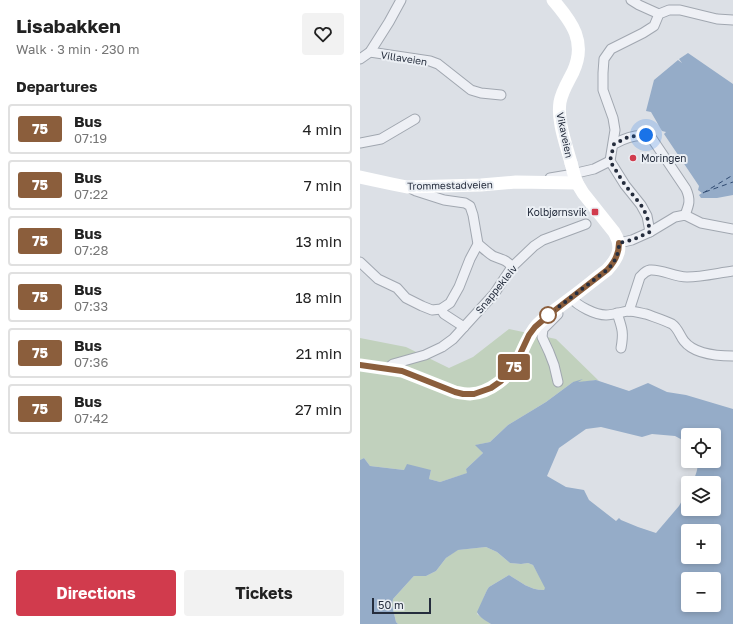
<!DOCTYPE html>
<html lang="en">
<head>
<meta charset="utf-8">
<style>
	body { margin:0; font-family:"Golos Text",sans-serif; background:#f2f2f2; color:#222; height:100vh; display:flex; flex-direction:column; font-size:15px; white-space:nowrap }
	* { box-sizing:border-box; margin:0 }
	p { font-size:13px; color:#767676 }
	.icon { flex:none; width:22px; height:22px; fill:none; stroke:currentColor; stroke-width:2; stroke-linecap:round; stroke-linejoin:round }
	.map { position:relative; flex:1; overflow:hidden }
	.details { display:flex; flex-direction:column; background:#fff; width:360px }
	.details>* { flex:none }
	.badge { padding:0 8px; border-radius:3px; font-size:14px; line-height:26px }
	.tools { position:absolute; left:321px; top:428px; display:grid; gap:8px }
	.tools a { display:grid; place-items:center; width:40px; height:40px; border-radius:4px; background:#fff; box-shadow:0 2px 6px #0003; font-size:20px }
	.scale { position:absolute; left:12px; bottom:10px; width:59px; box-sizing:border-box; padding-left:4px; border:2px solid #252d3d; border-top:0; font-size:11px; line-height:14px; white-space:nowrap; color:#252d3d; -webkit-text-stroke:3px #ebeff4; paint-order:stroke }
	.you { position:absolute; width:20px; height:20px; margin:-10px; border:3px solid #fff; border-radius:50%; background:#1a73e8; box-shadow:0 0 0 6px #1a73e833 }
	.map>.badge { position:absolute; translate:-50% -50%; box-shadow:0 0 0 2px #fff }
	h2 { padding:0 16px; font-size:15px; line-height:36px }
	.round { display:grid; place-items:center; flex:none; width:42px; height:42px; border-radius:4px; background:#f2f2f2 }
	.overview { display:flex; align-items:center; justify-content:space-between; height:68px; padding:0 16px }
	h1 { font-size:19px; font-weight:700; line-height:30px }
	.cta { display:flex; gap:8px; margin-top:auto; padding:8px 16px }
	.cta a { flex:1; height:46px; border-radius:4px; background:#d13b4d; color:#fff; font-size:16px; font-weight:700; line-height:46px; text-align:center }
	.cta a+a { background:#f2f2f2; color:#222 }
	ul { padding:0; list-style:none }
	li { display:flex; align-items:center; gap:12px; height:50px; margin:0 8px 6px; padding:0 8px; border:2px solid #e0e0e0; border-radius:4px }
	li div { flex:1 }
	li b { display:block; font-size:15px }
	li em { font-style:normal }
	li .badge { min-width:44px; font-weight:700; text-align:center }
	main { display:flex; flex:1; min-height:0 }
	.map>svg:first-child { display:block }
	.green { fill:#c1d1bd }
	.water { fill:#95acc8; fill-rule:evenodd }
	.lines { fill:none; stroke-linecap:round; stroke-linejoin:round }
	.ferry { stroke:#2f4a71; stroke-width:1; stroke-dasharray:5 4; stroke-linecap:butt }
	.street-casing { stroke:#a1a7b0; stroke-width:11 }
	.street { stroke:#eef0f5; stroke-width:9 }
	.secondary { stroke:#fff; stroke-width:13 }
	.secondary-bridge { stroke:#fff; stroke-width:13 }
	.line-casing { stroke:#fff; stroke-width:9 }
	.line { stroke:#8b5e3c; stroke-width:6 }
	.walk { stroke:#252d3d; stroke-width:4; stroke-dasharray:0 7.2 }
	.poi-dot { fill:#d13b4d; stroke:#ebeff4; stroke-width:1.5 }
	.stop-dot { fill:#fff; stroke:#8b5e3c; stroke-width:2 }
	.labels { text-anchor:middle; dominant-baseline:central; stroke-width:4; stroke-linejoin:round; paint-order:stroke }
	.street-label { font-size:10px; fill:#252d3d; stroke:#ebeff4 }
	.poi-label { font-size:10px; fill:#252d3d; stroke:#ebeff4; text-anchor:start }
</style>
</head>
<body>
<main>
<section class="details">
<div class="overview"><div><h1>Lisabakken</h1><p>Walk · 3 min · 230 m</p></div><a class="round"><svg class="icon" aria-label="heart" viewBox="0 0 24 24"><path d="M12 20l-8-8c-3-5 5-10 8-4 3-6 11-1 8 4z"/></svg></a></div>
<h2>Departures</h2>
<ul>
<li><span class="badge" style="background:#8b5e3c;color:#fff">75</span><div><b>Bus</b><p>07:19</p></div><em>4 min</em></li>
<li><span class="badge" style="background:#8b5e3c;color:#fff">75</span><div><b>Bus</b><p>07:22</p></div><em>7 min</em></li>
<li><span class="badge" style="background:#8b5e3c;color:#fff">75</span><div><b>Bus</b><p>07:28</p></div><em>13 min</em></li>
<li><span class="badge" style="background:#8b5e3c;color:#fff">75</span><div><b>Bus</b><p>07:33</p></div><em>18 min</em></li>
<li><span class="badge" style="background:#8b5e3c;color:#fff">75</span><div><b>Bus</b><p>07:36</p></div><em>21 min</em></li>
<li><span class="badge" style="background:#8b5e3c;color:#fff">75</span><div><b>Bus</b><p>07:42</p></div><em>27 min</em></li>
</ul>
<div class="cta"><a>Directions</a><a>Tickets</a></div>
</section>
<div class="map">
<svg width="373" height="624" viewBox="0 0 373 624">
	<rect width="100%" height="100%" fill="#dce0e6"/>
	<g class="green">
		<path d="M 149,329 L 196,339 L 239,381 L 236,380 L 217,383 L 213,382 L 186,402 L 148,425 L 130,442 L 116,445 L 123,453 L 106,469 L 108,473 L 80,482 L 69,479 L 71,470 L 44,470 L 10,466 L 4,458 L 0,460 L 0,338 L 46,347 L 89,368 L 113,357 Z"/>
		<path d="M 126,547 L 137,552 L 150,563 L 161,564 L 168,563 L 173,565 L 186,588 L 184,590 C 169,590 161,582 149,575 L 129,587 L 127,590 L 117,614 L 131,624 L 38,624 L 36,622 L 32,605 L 33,599 L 52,578 L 54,576 L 66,576 L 76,571 L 86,558 L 97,550 Z"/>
	</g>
	<g class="water">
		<path d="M 328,53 L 373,84 L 373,195 L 357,198 L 341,198 L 339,195 L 342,193 L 338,190 L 339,186 L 304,134 L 306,132 L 302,131 L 291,112 L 286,111 L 294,80 L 318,60 L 322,63 L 319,59 Z"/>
		<path d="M 223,379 L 218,382 L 236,380 L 269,391 L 288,383 L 307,392 L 326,395 L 373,409 L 373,624 L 131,624 C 126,621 119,617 117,612 L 127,590 L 129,587 L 149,575 C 161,582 169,590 184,590 L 185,588 L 173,565 L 168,563 L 161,564 L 150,563 L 137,552 L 126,547 L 98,550 L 86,558 L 76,571 L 66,576 L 54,576 L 52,578 L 33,599 L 32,605 L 36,622 L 38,624 L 0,624 L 0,460 L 4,458 L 10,466 L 44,470 L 47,464 L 71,470 L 69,479 L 80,482 L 107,473 L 106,469 L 123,453 L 115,445 L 130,442 L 148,425 L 186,402 L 213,382 ZM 241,427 L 282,437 L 292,434 L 315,436 L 328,443 L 328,435 L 354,435 L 354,461 L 337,461 C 339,469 335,476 332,483 L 354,483 L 354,509 L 328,509 L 328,490 L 319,506 L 296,533 L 278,527 L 261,520 L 259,518 L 256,521 L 229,500 L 224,490 L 206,487 L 187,476 L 199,448 L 226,429 ZM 328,531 L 354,531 L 354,557 L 328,557 ZM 328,579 L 354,579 L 354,605 L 328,605 Z"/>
	</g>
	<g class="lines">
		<g class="ferry">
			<path d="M 345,192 L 373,182"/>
			<path d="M 343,193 L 373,175"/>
		</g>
		<defs>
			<g id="street">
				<path d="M 271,0 L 279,5 L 299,14"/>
				<path d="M 10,52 L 70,61 L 78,64 L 111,90 L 121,93 L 141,95"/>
				<path d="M 0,59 L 10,52 L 29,22 L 41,0"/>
				<path d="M 0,143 L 21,139 L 55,119"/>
				<path d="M 254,144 C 265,138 279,133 291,137 L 326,189 C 331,200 329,205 325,215"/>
				<path d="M 190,178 L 208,175 L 234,169 L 250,161"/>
				<path d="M 290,232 L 287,216 L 281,205 L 265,185 L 250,161 L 255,130 L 253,118 L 243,90 L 243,73 L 244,59 L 251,49 L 283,33 L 294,26 L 299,14 L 309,10 L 320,10 L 357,19 L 373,20"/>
				<path d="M 259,243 L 272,240 L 290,232 L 315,217 L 325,215 L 341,223 L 373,229"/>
				<path d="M 118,244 C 123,248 128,253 133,256 C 142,260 146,259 152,267"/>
				<path d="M 0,262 L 18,279 L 37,288 L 46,298 L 62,306 L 72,310 L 81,309 L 90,303 L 99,287 L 110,259 L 118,244 L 113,215 L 110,206 L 105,203 L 84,200 L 56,191 L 52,189"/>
				<path d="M 211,298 C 218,306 235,315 246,315 C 254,315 261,312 268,311 C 273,311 281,313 286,314 C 294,317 304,320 312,324 C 318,328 320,336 324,341 C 334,354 358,356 373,356"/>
				<path d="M 81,309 L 84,314 L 104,327"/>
				<path d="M 269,311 L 280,277 C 283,274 285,271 290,270 C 302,269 314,277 327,277 C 342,277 358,273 373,271"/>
				<path d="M 257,313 C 262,328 264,332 261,348"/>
				<path d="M 198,314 L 183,329 L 182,337 L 189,352 L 194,365 L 198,382"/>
				<path d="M 27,369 L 33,364 L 65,355 L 82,347 L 93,339 L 134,294 L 152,267 L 174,246 L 183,240 L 226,224"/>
			</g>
		</defs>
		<use href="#street" class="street-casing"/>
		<use href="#street" class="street"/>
		<g class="secondary">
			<path d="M 193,0 C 212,22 227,42 213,72 C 208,82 202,91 200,102 C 197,121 206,144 211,163"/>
			<path d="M 0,177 L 32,184 L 47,187 L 121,185 L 156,182 L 217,183"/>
			<path d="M 0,365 L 42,371 L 95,392 C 100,393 105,394 110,394 C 130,393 149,377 158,360 C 164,348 168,335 177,325 C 187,315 199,307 211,298 C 223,289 235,279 247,270 C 259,257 263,247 254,232 L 223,193 L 217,183 L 215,178"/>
		</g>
		<path class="secondary-bridge" d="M 211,163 L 215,178"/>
	</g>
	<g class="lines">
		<defs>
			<path id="line" d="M 0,365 L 42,371 L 95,392 L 103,394 L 114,394 L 131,388 L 141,381 L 154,367 L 169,335 L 175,327 L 190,314 L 247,270 C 255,262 259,254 259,243"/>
		</defs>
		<use href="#line" class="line-casing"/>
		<use href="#line" class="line"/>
		<path class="walk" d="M 188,315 L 247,270 C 255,262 259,254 259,243 L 272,240 L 290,232 L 287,216 L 281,205 L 265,185 L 250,161 L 254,144 L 268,137 L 286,135"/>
	</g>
	<g class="poi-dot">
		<circle cx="273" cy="158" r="4"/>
		<rect x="231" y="208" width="8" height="8" rx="2"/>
	</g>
	<circle class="stop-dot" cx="188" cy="315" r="8"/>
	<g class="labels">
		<g class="street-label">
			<text transform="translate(44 58) rotate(9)">Villaveien</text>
			<text transform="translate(205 135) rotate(78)">Vikaveien</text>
			<text transform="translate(90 185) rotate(-1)">Trommestadveien</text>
			<text transform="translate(136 289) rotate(-51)">Snappekleiv</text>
		</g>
		<g class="poi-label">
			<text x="281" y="158">Moringen</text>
			<text x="227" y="212" text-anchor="end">Kolbjørnsvik</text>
		</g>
	</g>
</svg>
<div class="tools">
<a><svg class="icon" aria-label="locate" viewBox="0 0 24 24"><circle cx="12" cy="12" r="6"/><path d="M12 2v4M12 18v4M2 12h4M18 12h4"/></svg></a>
<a><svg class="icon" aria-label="layers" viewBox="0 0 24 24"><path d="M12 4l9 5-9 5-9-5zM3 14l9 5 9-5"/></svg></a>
<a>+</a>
<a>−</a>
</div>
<div class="scale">50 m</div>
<div class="you" style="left:286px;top:135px"></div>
<b class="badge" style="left:154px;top:367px;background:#8b5e3c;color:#fff">75</b>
</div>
</main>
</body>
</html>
